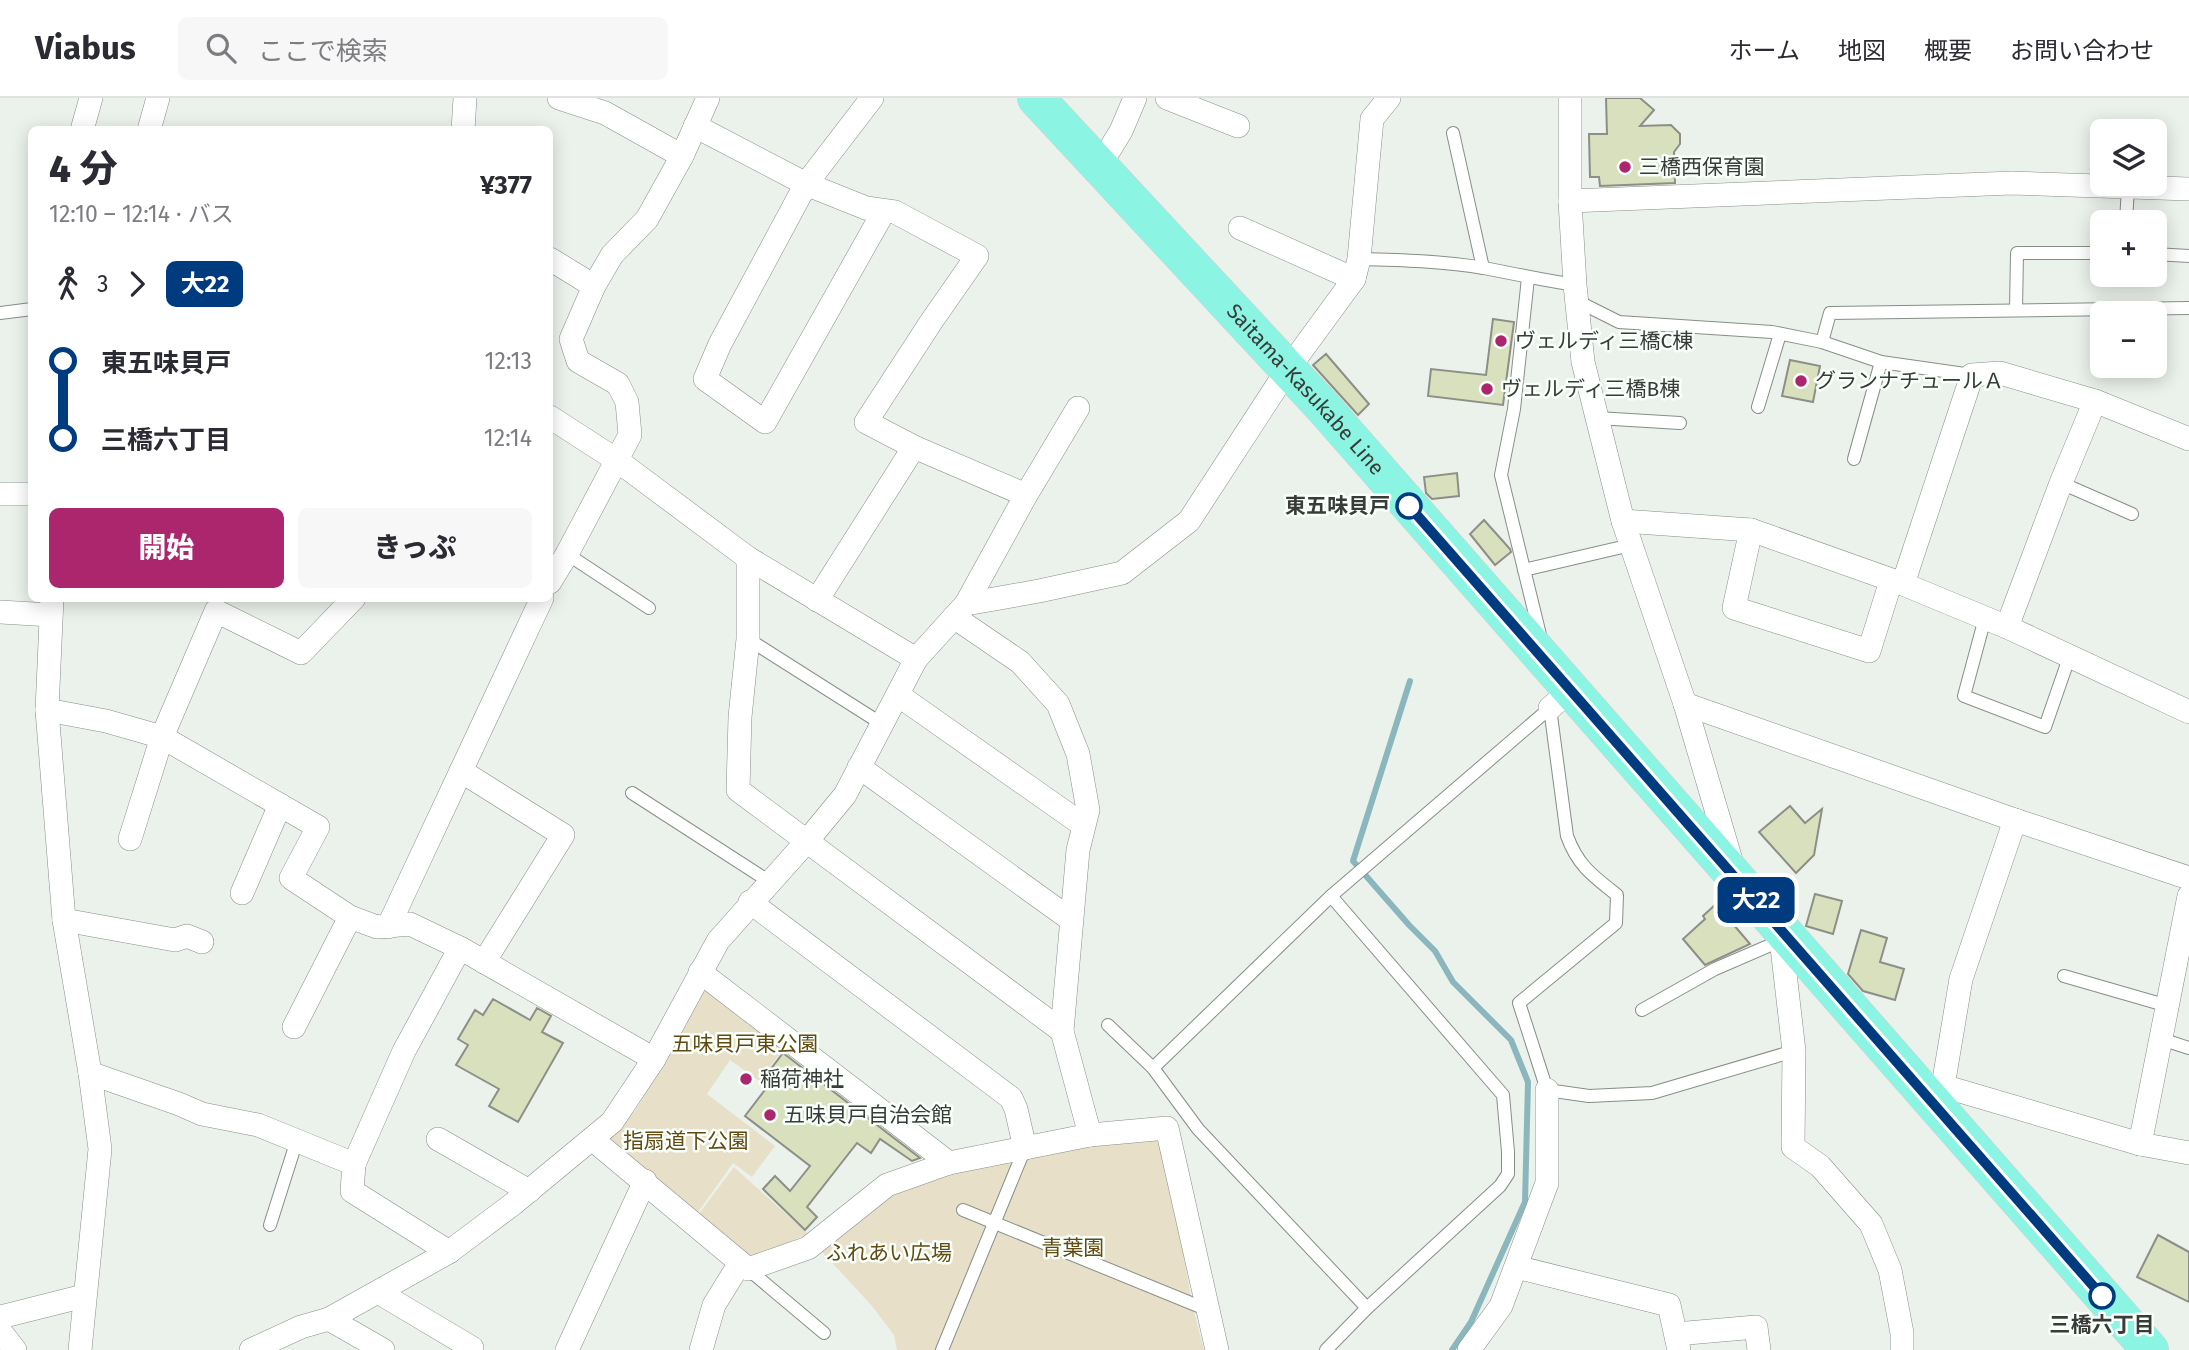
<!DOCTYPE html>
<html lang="ja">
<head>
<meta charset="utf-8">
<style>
	body { margin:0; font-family:"Fira Sans","Noto Sans JP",sans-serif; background:#f7f7f7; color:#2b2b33; height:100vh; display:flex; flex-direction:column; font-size:26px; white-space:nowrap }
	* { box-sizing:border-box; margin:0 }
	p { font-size:23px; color:#7c7c81 }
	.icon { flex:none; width:38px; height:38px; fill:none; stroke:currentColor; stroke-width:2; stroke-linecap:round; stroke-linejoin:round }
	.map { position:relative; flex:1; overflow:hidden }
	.sheet { position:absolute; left:28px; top:28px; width:525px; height:476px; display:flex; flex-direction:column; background:#fff; border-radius:10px; box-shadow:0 4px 18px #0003 }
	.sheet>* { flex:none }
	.badge { padding:0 14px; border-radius:10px; font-size:24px; line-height:46px }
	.tools { position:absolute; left:2090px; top:21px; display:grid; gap:14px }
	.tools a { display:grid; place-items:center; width:77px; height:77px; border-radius:10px; background:#fff; box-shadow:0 4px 18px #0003; font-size:35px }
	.map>.badge { position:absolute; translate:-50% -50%; box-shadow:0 0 0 4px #fff }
	.legs { display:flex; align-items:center; gap:10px; height:77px; padding:0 21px; font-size:23px }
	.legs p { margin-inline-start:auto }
	.summary { display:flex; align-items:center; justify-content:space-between; height:119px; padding:0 21px }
	h1 { font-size:38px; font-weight:800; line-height:52px }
	.cta { display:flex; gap:14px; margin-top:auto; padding:14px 21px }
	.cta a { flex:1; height:80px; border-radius:10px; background:#ac266e; color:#fff; font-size:28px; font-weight:800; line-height:80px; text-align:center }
	.cta a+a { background:#f7f7f7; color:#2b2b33 }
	ul { padding:0 21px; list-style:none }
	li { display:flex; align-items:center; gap:24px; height:77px; font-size:26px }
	li i { display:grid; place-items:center; width:10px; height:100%; margin:0 9px; background:currentColor }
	li i::after { content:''; width:18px; height:18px; margin:-9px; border:5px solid; border-radius:50%; background:#fff }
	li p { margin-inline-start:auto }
	li:first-child i { background:linear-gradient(#0000 50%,currentColor 0) }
	li:last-child i { background:linear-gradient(currentColor 50%,#0000 0) }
	header { display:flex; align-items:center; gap:42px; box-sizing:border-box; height:98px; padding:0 35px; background:#fff; border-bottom:2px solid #e1e1e2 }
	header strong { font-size:33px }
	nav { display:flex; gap:38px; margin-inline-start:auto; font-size:24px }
	.search { width:490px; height:63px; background:#f7f7f7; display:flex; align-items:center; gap:18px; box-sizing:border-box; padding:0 24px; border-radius:10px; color:#7c7c81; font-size:26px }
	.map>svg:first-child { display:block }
	.green { fill:#e8dfc9 }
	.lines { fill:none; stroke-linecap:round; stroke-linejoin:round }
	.stream { stroke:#8bb6be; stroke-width:6 }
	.building { fill:#d9e0bd; stroke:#8d8f87; stroke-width:2 }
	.lane-casing { stroke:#878e88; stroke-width:14 }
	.street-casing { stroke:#878e88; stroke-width:24 }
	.primary-casing { stroke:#cfd0cf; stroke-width:38 }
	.lane { stroke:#fff; stroke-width:12 }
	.street { stroke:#fff; stroke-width:23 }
	.primary { stroke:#8cf4e3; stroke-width:37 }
	.line-1-casing { stroke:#fff; stroke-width:16 }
	.line-1 { stroke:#003b80; stroke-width:10 }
	.poi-dot { fill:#ac266e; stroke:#f9fffa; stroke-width:2.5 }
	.stop-1-dot { fill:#fff; stroke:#003b80; stroke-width:3.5 }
	.labels { text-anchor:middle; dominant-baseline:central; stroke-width:5; stroke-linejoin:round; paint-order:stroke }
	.poi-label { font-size:21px; fill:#383b38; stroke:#f9fffa; text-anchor:start }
	.street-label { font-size:21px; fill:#383b38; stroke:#f9fffa }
	.stop-label { font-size:21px; font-weight:bold; fill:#383b38; stroke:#f9fffa; text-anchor:end }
	.park-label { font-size:21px; fill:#614b12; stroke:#f9fffa }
</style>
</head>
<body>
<header>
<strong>Viabus</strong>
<div class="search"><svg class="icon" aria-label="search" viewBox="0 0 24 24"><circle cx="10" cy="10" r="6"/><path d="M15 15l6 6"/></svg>ここで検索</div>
<nav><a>ホーム</a><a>地図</a><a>概要</a><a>お問い合わせ</a></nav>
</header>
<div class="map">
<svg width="2189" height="1252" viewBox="0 0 2189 1252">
	<rect width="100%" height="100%" fill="#ebf2eb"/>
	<g class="green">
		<path d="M 709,890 L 785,949 L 759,983 L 730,962 L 707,996 L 775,1048 L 752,1079 L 733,1065 L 696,1117 L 602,1038 L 635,1013 L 687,926 C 689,912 695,897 709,890 Z"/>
		<path d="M 1162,1038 L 1193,1210 L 1204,1252 L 897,1252 L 894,1237 L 872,1208 L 813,1144 L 889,1094 L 1006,1056 Z"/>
		<path d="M 734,1069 L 808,1136 L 750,1160 L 698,1117 Z"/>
	</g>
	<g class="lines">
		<path class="stream" d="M 1410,583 L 1353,763 L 1409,827 L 1435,853 L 1453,884 L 1511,942 L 1528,984 L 1525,1104 L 1471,1224 L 1452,1252"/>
	</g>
	<g class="building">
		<path d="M 1606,0 L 1640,0 L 1654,12 L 1640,28 L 1671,27 L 1680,36 L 1680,46 L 1674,54 L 1675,85 L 1600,88 L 1599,79 L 1590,79 L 1589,36 L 1607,36 Z"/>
		<path d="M 1493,221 L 1514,224 L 1503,307 L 1428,298 L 1431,271 L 1486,277 Z"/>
		<path d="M 1326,256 L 1369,306 L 1358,317 L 1313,267 Z"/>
		<path d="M 1790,262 L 1820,268 L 1813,304 L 1782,298 Z"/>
		<path d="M 1457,375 L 1459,398 L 1432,401 L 1426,395 L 1424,379 Z"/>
		<path d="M 1484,422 L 1510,451 L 1511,454 L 1495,467 L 1470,436 Z"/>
		<path d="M 1790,708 L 1805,725 L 1822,711 L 1814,757 L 1796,775 L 1759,734 Z"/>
		<path d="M 1815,796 L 1842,803 L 1833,836 L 1806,828 Z"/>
		<path d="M 1716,806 L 1750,846 L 1705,867 L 1683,841 L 1705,821 L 1703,818 Z"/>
		<path d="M 1861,832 L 1887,840 L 1880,864 L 1904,871 L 1895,902 L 1863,893 L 1848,876 Z"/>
		<path d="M 493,901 L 530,922 L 537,910 L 551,918 L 542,934 L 563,945 L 518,1024 L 489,1008 L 499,991 L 456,967 L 468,947 L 458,941 L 475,912 L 483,917 Z"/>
		<path d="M 783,955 L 920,1060 L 912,1063 L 880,1041 L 871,1055 L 857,1045 L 807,1109 L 817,1119 L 805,1132 L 763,1091 L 775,1078 L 790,1093 L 810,1068 L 745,1018 L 774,980 L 767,976 Z"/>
		<path d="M 2158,1137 L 2189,1154 L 2189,1204 L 2137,1179 Z"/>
	</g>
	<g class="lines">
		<defs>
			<g id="lane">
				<path d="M 1453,35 L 1483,170"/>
				<path d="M 2126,124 L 2128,89"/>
				<path d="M 2154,156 L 2189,158"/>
				<path d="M 1359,161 C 1401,162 1442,163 1484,170 C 1514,176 1544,182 1575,187"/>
				<path d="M 1528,180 L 1514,311 L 1501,377 L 1541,541"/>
				<path d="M 1577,203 L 1619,224 L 1772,234 L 1822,244 L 1881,264 L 1972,277"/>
				<path d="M 2016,212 L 2017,155 L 2102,155"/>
				<path d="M 0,215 L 32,211"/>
				<path d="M 1822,244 L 1830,215 L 2189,210"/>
				<path d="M 1758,309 L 1780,236"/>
				<path d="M 1597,320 L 1680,325"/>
				<path d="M 1854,361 L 1881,264"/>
				<path d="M 2061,385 L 2132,416"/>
				<path d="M 567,456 L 649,510"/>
				<path d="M 1524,472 L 1631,447"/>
				<path d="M 1985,520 L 1964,598 L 2045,629 L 2070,557"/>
				<path d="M 748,541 L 882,626"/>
				<path d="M 1550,610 L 1567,738 C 1578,768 1593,778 1617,797 L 1616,825 L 1519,905 L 1547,992 L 1589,998 L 1652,995 L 1794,953"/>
				<path d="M 632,695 L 770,784"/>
				<path d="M 2064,878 L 2168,908"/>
				<path d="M 1642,912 L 1715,871 L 1780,843"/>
				<path d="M 1108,927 L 1153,970 L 1198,1031 L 1367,1210"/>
				<path d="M 2161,941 L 2189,950"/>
				<path d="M 1153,970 L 1331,798 L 1550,610"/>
				<path d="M 963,1112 L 1208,1212"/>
				<path d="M 270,1127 L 297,1042"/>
				<path d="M 748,1171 L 824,1235"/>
				<path d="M 942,1252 L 1025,1050"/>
				<path d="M 1326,1252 L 1367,1210 L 1500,1088 L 1508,1076 L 1508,1054 L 1503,997 L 1331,798"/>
			</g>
			<g id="street">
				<path d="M 559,0 L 605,15 L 682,58"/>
				<path d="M 872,0 L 806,86 L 720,246 L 705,281 L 765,324 L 884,113"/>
				<path d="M 1167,0 L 1238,28"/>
				<path d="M 1570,0 L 1570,103 L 1575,187 L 1583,264 L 1623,423 L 1685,606 L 1733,769"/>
				<path d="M 695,28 L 806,86 L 866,110 L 895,114 L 977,158 L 931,224 L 866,324 L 914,349 L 1026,397 L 966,506"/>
				<path d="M 82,32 L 91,0"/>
				<path d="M 149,32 L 158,0"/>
				<path d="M 463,32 L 465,0"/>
				<path d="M 1099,69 L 1121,33 L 1135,0"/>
				<path d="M 1570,103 L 2012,85 L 2189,91"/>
				<path d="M 1240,130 L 1354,181"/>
				<path d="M 550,161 L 594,188"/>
				<path d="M 550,319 L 618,363 L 748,460 L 916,561"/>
				<path d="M 0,396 L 32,396"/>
				<path d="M 1026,397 L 1078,310"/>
				<path d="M 1623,423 L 1751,432 L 1903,486 L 2007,529 L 2189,614"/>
				<path d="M 1751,432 L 1734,510 L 1869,553 L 1891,483"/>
				<path d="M 748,460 L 748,541 L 740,619 L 738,692 L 1062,933"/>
				<path d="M 550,484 L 567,456 L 630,337 L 627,304 L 618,286 L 578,263 L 571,241 L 594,188 L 612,157 L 647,121 L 682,58 L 708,0"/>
				<path d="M 1903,486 L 1972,277 L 2000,275 L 2095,303 L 2189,341"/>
				<path d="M 52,500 L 47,612 L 64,822 L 90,975 L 100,1051 L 80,1252"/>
				<path d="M 817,502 L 914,349"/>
				<path d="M 0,514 L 51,517"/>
				<path d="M 2007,529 L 2061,385 L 2095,303"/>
				<path d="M 898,597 L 1083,727"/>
				<path d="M 1685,606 L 2015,722 L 2189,780"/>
				<path d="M 1550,610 L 1571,592"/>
				<path d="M 47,612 L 106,623 L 162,639 L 318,729 L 291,780 L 350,819 L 377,829 L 410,826 L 460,850 L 654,961"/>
				<path d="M 859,669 L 1070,821"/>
				<path d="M 461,673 L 563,737 L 484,864"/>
				<path d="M 130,741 L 162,639 L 216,513 L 301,555 L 354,500"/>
				<path d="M 242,795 L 280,707"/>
				<path d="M 750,804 L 1011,1000 L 1016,1011 L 1025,1050"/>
				<path d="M 64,822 L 175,842 L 187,838 L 202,844"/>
				<path d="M 388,829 L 542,500"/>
				<path d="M 1780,832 L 1794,953 L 1793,1049 L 1820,1068 L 1871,1126 L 1890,1172 L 1902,1235 L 1902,1252"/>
				<path d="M 700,874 L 949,1065"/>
				<path d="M 294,929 L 350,819"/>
				<path d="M 90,975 L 179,1006 L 202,1016 L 258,1027 L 354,1066 L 352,1093 L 449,1154"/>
				<path d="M 1943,988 L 1961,881 L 2015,722"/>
				<path d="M 1932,996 L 1943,988 L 2140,1046 L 2189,1055"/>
				<path d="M 1090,1037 L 1167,1030 L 1217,1252"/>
				<path d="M 438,1041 L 529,1093"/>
				<path d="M 592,1041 L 748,1171 L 808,1150 L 887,1087 L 949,1065 L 1090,1037 L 1062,933 L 1078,752 L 1088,712 L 1078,656 L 1058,606 L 1020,564 L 954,519"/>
				<path d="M 2140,1046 L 2189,798"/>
				<path d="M 354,1066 L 404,953 L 460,850"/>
				<path d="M 1516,1169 L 1669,1207 L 1679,1252"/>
				<path d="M 378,1194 L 472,1250 L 470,1252"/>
				<path d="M 0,1219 L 84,1198"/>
				<path d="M 329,1221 L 383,1252"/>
				<path d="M 0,1233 L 15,1252"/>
				<path d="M 1676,1236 L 1756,1229 L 1759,1252"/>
				<path d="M 251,1252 L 301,1229 L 329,1221 L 449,1154 L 513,1106 L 612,1024 L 654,961 L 718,843 L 807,743 L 845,697 L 916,561 L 966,506 L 1039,493 L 1122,475 L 1189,423 L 1288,271 L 1354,181 L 1359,161 L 1372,21 L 1389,0"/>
				<path d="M 567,1252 L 645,1083"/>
				<path d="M 701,1252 L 714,1207 L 740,1165"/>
				<path d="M 1469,1252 L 1501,1208 L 1547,1085 L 1547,992"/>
			</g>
			<g id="primary">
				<path id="s1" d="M 1036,0 L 1324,310 L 2150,1252"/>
			</g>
		</defs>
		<use href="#lane" class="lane-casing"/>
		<use href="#street" class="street-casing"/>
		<use href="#primary" class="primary-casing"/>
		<use href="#lane" class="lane"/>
		<use href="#street" class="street"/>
		<use href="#primary" class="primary"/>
	</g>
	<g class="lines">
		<defs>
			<path id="line-1" d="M 1409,408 L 2102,1198"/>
		</defs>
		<use href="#line-1" class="line-1-casing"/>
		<use href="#line-1" class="line-1"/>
	</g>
	<g class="poi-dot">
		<circle cx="1625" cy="69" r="7"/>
		<circle cx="1501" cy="243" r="7"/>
		<circle cx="1801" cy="283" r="7"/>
		<circle cx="1487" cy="291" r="7"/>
		<circle cx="746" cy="981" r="7"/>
		<circle cx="770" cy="1017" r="7"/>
	</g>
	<g class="stop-1-dot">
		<circle cx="1409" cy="408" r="12"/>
		<circle cx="2102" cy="1198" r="12"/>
	</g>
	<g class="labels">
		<g class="poi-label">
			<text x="1639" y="69">三橋西保育園</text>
			<text x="1515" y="243">ヴェルディ三橋C棟</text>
			<text x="1815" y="283">グランナチュールＡ</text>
			<text x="1501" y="291">ヴェルディ三橋B棟</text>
			<text x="760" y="981">稲荷神社</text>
			<text x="784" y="1017">五味貝戸自治会館</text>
		</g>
		<g class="street-label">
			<text stroke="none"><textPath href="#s1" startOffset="397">Saitama-Kasukabe Line</textPath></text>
		</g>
		<g class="stop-label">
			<text x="1390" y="408">東五味貝戸</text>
			<text x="2102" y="1227" text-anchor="middle">三橋六丁目</text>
		</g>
		<g class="park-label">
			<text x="745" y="946">五味貝戸東公園</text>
			<text x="686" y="1043">指扇道下公園</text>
			<text x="1073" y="1150">青葉園</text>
			<text x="889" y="1155">ふれあい広場</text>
		</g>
	</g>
</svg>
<div class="tools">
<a><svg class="icon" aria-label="layers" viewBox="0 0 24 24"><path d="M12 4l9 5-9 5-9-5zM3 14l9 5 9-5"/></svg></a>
<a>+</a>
<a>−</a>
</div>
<b class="badge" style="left:1756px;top:802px;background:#003b80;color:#fff">大22</b>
<section class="sheet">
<div class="summary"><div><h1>4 分</h1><p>12:10 – 12:14 · バス</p></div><b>¥377</b></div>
<div class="legs"><svg class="icon" aria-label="walk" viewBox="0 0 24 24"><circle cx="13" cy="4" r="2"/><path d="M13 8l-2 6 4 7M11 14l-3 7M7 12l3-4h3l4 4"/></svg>3<svg class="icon" aria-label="forward" viewBox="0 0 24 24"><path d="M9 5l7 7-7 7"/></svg><b class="badge" style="background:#003b80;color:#fff">大22</b></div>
<ul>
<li><i style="color:#003b80"></i><b>東五味貝戸</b><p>12:13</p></li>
<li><i style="color:#003b80"></i><b>三橋六丁目</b><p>12:14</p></li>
</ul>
<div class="cta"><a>開始</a><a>きっぷ</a></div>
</section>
</div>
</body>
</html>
